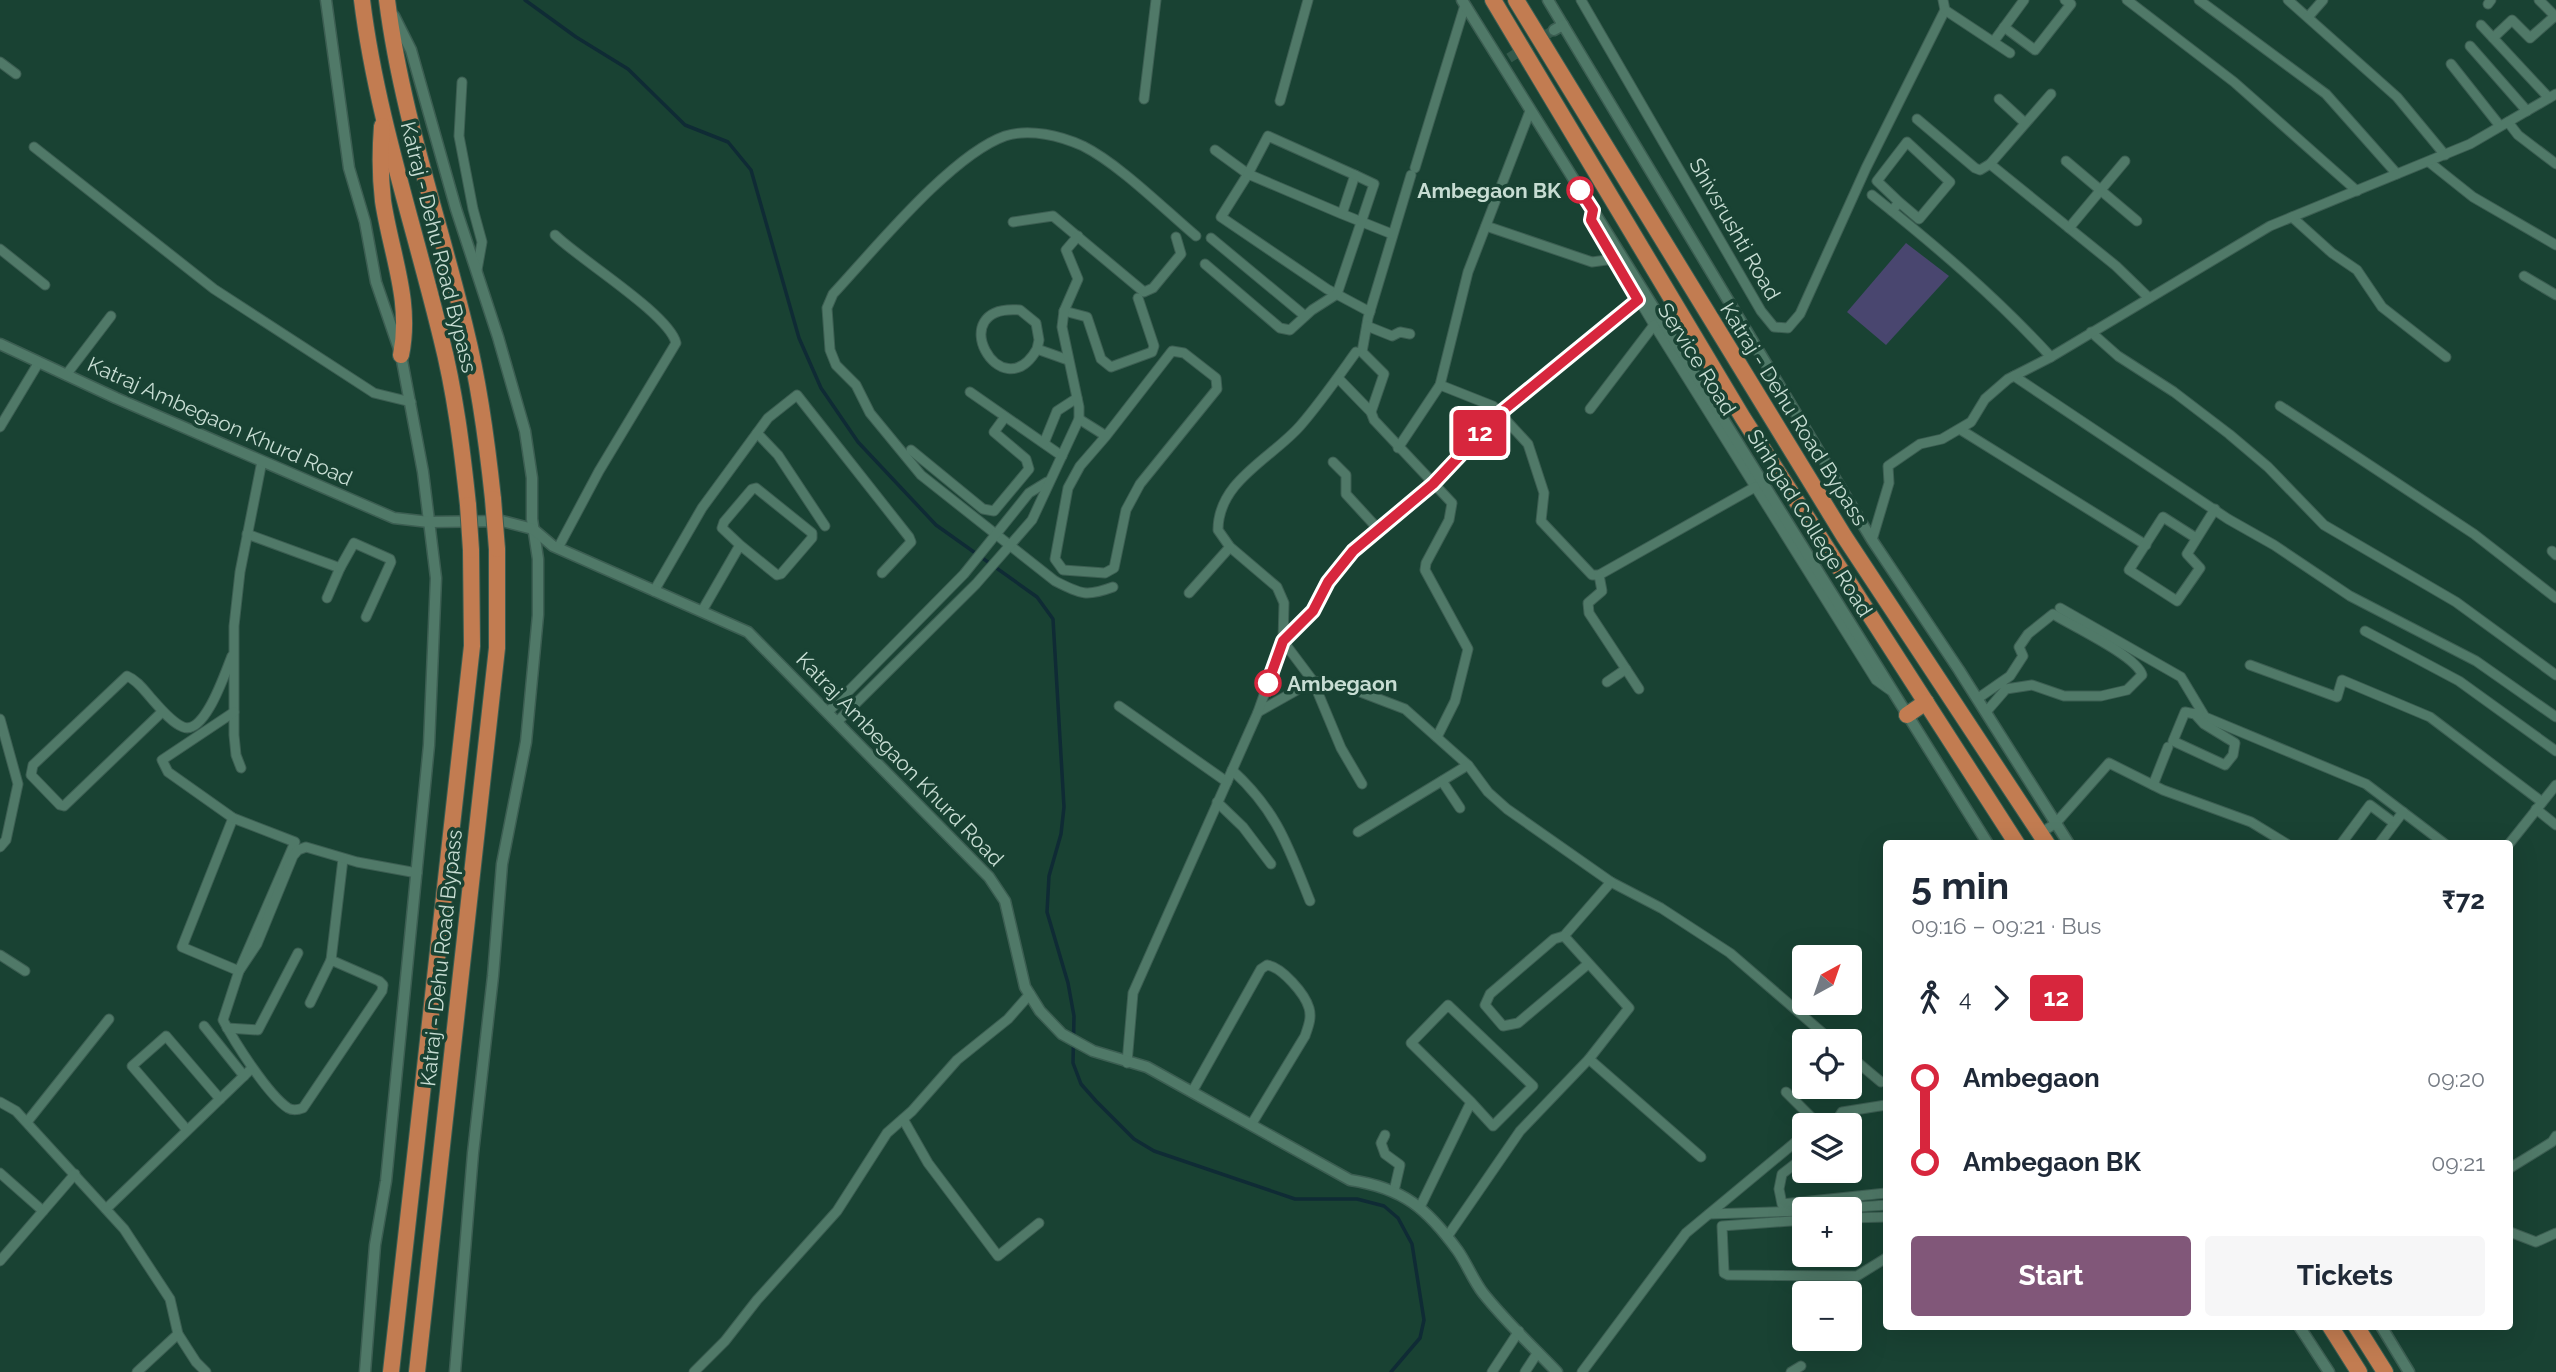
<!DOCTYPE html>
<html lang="en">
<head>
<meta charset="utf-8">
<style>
	body { margin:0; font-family:Raleway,sans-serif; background:#f6f6f7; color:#1f2937; height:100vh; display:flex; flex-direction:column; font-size:26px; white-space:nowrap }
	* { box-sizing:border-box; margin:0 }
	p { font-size:23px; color:#747a83 }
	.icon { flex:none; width:38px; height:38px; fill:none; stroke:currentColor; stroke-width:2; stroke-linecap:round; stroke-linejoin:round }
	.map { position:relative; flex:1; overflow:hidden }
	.sheet { position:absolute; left:1883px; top:840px; width:630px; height:490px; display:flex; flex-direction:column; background:#fff; border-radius:7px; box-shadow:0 7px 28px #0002 }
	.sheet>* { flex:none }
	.badge { padding:0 14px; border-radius:5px; font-size:24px; line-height:46px }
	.needle { width:46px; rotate:40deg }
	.buttons { position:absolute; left:1792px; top:945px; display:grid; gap:14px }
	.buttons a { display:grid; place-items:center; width:70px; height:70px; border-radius:7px; background:#fff; box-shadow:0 7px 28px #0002; font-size:35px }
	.map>.badge { position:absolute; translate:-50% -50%; box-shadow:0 0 0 4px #fff }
	.legs { display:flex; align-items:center; gap:10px; height:77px; padding:0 28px; font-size:23px }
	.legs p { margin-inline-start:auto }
	.headline { display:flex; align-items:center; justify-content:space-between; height:119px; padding:0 28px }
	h1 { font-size:38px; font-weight:700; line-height:52px }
	.button { display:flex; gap:14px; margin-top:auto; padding:14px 28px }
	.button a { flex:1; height:80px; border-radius:7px; background:#815779; color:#fff; font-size:28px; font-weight:700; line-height:80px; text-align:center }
	.button a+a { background:#f6f6f7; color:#1f2937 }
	ul { padding:0 28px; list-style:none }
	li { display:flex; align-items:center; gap:24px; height:84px; font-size:26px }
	li i { display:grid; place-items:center; width:10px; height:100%; margin:0 9px; background:currentColor }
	li i::after { content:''; width:18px; height:18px; margin:-9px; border:5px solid; border-radius:50%; background:#fff }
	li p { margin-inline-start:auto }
	li:first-child i { background:linear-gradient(#0000 50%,currentColor 0) }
	li:last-child i { background:linear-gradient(currentColor 50%,#0000 0) }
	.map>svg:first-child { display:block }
	.green { fill:#49466f }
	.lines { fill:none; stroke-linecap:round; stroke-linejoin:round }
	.stream { stroke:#0f2b35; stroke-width:3.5 }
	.tertiary-tunnel { stroke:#33594b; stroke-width:10; stroke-dasharray:10 5; stroke-linecap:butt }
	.minor-casing { stroke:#3c5e52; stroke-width:11 }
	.tertiary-casing { stroke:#3c5e52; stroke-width:13 }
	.trunk-casing { stroke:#3c5e52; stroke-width:18 }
	.minor { stroke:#507968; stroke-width:9 }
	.tertiary { stroke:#507968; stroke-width:10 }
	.trunk { stroke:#c27c51; stroke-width:16 }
	.trunk-bridge-casing { stroke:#3c5e52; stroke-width:18; stroke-linecap:butt }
	.trunk-bridge { stroke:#c27c51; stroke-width:16 }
	.line-1-casing { stroke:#fff; stroke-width:16 }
	.line-1 { stroke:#d7263d; stroke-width:10 }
	.stop-1-dot { fill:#fff; stroke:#d7263d; stroke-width:3.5 }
	.labels { text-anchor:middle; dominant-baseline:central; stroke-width:7; stroke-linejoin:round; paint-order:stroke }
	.stop-label { font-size:21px; font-weight:bold; fill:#c7ddd3; stroke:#194233; text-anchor:end }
	.street-label { font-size:21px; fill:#c7ddd3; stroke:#194233 }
</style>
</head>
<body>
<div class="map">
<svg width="2556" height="1372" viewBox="0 0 2556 1372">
	<rect width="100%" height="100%" fill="#194233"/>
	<path class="green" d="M 1906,243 L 1949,276 L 1886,345 L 1847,312 Z"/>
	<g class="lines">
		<path class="stream" d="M 525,0 L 576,37 L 628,69 L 685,125 L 728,142 L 751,170 L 799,338 L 821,388 L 858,442 L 936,525 L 1037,597 L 1053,619 L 1064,807 L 1061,834 L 1049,876 L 1047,912 L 1068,983 L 1074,1016 L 1073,1063 L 1081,1084 L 1096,1101 L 1134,1139 L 1154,1151 L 1295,1199 L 1357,1199 L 1384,1206 L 1398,1218 L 1412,1244 L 1424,1320 L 1420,1338 L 1391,1372"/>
		<path class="tertiary-tunnel" d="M 1509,58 L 1554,30"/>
		<defs>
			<g id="minor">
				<path d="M 1581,0 L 1761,311 L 1774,327 L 1788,328 L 1800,314 L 1866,168 L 1945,10 L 1943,0"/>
				<path d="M 2127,0 L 2234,82 L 2357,191"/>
				<path d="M 2199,0 L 2326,94 L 2397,174"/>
				<path d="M 2288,0 L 2397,97 L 2445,155"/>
				<path d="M 2539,0 L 2556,17"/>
				<path d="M 2488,4 L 2491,0"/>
				<path d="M 1945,10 L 2010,53"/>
				<path d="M 2308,17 L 2323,0"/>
				<path d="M 2481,25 L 2549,98"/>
				<path d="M 2004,27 L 2035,50 L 2071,4 L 2065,0"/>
				<path d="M 2493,38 L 2512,20 L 2530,38 L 2555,16"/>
				<path d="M 1994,41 L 2024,0"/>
				<path d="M 2470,46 L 2527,111"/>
				<path d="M 0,62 L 16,74"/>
				<path d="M 2451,64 L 2500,126"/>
				<path d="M 462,82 L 459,136 L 473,209 L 482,242 L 477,270"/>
				<path d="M 2051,94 L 1990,164 L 2116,266 L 2149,298"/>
				<path d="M 1144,99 L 1156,0"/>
				<path d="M 1999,99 L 2025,123"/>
				<path d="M 1280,101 L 1308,0"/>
				<path d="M 1917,119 L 1975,168 L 1980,170 L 1990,164"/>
				<path d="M 2508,122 L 2518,135 L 2556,164"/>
				<path d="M 34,147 L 214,289 L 374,393 L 411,402"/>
				<path d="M 1215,150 L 1248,174 L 1221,217 L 1327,289 L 1370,312"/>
				<path d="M 2066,161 L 2137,221"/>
				<path d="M 2429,162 L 2473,197 L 2556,245"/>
				<path d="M 1415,168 L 1465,5"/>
				<path d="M 1411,175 L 1368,318 L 1362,352 L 1384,374 L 1371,412 L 1374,420 L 1452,503 L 1449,520 L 1426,563 L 1425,570 L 1468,649 L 1455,701 L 1437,737"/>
				<path d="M 1872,195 C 1936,246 1996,297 2051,357"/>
				<path d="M 1593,210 L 1591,220 L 1654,325 L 1876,680 L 1890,690"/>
				<path d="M 1892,211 L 1899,202 L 1919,219 L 1950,182 L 1907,142 L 1877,181 L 1899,202"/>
				<path d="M 1342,214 L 1248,174 L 1268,136 L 1355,175 L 1342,214 L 1392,234"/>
				<path d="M 2292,217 L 2332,253 L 2357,270 L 2382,307 L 2446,357"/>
				<path d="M 1013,222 L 1053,216 L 1144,292 L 1153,288 L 1181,254 L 1176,237"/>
				<path d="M 1486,226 L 1592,262 L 1614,259"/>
				<path d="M 2069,228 L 2125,161"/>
				<path d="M 555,235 C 579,259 669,314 676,343 L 599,471 L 558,548"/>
				<path d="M 1211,238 L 1305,316"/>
				<path d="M 0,249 L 45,285"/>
				<path d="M 1205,264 L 1280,328 L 1290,330 L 1312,310 L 1337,294 L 1374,184 L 1355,175"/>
				<path d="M 2524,276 L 2556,295"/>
				<path d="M 1064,311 L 1087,317 L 1101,359 L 1111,367 L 1152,352 L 1154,346 L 1138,298"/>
				<path d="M 1367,326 L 1392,336 L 1400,332 L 1410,334"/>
				<path d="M 2091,332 L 2118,356 L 2174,392 L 2229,434 L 2268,467 L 2324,525 L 2456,602 L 2556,675"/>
				<path d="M 1037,349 C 1001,412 941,303 1020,310 L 1036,323 L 1039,340 L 1037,349 L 1068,360"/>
				<path d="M 1356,352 C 1338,377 1320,403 1300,426 C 1272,458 1218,481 1218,530 L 1230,547 L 1277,587 L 1284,603 L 1283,641 L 1313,681 L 1341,748 L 1362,784"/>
				<path d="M 66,375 L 111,316"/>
				<path d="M 2014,376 L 2228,519 L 2274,545 L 2350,596 L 2476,661 L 2556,717"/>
				<path d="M 1338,378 L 1371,412"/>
				<path d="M 1440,385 L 1493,406 L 1528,444 L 1544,493 L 1541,521 L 1592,575 L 1599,575 L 1755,487"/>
				<path d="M 970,392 L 1062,456"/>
				<path d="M 2280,406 L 2474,534 L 2556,598"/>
				<path d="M 1590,409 L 1654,325"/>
				<path d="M 1079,419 L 1106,436 L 1080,466 L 1068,488 L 1055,559 L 1063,570 L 1105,573 L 1114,568 L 1126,510 L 1140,484 L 1217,389 L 1216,378 L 1184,353 L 1172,351 L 1106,436"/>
				<path d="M 0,427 L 39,362"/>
				<path d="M 1961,430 L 2146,545"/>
				<path d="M 757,433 L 778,455 L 825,526"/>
				<path d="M 1044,443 L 1057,411 L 1077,398"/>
				<path d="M 1398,448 L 1440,385 L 1468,272 L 1530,111"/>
				<path d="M 911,450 L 983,509 L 994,511 L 1029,469 L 1026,459 L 994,432 L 1005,417"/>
				<path d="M 1333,462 L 1346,475 L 1346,494 L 1379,530"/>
				<path d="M 247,534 L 340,568 L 327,598"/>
				<path d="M 2196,538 L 2163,517 L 2129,570 L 2177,601 L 2200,568 L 2187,554 L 2215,509"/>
				<path d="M 1872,540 L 1889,483 L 1888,466 L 1920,444 L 1942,439 L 1971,422 L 1985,399 L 2008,379 L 2051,357 L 2270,226 L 2470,144 L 2556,94"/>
				<path d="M 2552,551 L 2556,555"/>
				<path d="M 340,568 L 354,543 L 390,559 L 391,562 L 366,617"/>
				<path d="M 1599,575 L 1602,591 L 1588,603 L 1589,613 L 1639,689"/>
				<path d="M 1113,587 C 1086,597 1081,594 1055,581 L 921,475 L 870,413 L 856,385 L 836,365 L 830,350 L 827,308 L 833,294 C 874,250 951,155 1005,136 C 1030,128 1061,136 1083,146 C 1119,164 1164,209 1196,236"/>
				<path d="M 654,591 L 702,508 L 768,418 L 797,395 L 909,537 L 911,542 L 882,573"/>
				<path d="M 1189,593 L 1230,547"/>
				<path d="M 2060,608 L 2181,677 L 2205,717 L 2366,784 L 2445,844"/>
				<path d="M 702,611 L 740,545 L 722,528 L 724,522 L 752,489 L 756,488 L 812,533 L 812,538 L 781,574 L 777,575 L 740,545"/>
				<path d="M 2365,631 L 2459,681 L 2556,751"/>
				<path d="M 2250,665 L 2337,697 L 2342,680 L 2430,717 L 2542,802"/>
				<path d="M 1607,682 L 1626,669"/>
				<path d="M 1977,699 L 2010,676 L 2023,656 L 2019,647 L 2028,634 L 2053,614 C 2072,626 2137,656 2142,675 L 2127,690 L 2101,696 L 2064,696 L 2032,685 L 2006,689 L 1986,712"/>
				<path d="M 1119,706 L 1227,782"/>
				<path d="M 163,711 L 64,806 L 60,805 L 31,775 L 33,765 L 127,676 C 137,680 144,690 151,698 C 160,708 171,722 183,727 C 205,736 226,670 232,656"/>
				<path d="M 828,712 L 964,574 L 1029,493 L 1047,482"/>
				<path d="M 1258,712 L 1313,681 L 1350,688 L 1405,709 L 1468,765 L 1488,792 L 1507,809 L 1611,882 L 1661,908 L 1730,953 L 1832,1041"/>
				<path d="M 2195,714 L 2204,724 L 2235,743 L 2233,755 L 2225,765 L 2173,741 L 2185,712 L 2195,714 L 2199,711"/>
				<path d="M 0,719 L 18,784 L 6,840 L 0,847"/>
				<path d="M 837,722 L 976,584 L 1032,520 L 1079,419 L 1079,407 L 1062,327 L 1064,311 L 1078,279 L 1066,250 L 1078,236"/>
				<path d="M 241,768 L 236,755 L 234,735 L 234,626 L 240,572 L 262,461"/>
				<path d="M 1232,770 C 1277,811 1288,846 1310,901"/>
				<path d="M 1442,781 L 1460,808"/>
				<path d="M 2153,785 L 2168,747"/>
				<path d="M 1217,802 L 1243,827 L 1271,864"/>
				<path d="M 2536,809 L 2556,825"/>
				<path d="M 233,818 L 295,842 L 239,971 L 182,947 Z"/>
				<path d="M 233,818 L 168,772 L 162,760 L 234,712"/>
				<path d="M 1358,832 L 1468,765"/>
				<path d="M 2040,833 L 2055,824 L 2109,763 L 2163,790 L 2251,822 L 2287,844"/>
				<path d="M 2341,844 L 2370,805 L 2394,823"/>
				<path d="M 2379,844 L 2403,812"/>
				<path d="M 2509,844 L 2556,785"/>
				<path d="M 1564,936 L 1611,882"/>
				<path d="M 0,955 L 25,971"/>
				<path d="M 331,960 L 343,859"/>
				<path d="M 1588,964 L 1518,1023 L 1503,1026 L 1485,1005 L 1490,994 L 1554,939 L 1564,936 L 1629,1008 L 1589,1059"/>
				<path d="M 310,1003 L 331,960 L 379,981 L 383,985 L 382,991 L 303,1108 C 298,1110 293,1111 288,1108 C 268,1095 234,1041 223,1020 L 239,971 L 257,944 L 293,856 L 298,850 L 306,847 L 357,862 L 417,873"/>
				<path d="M 204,1026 L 244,1076"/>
				<path d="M 227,1028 L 258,1030 L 298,953"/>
				<path d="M 1850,1056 L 1881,1082"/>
				<path d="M 1127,1063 L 1133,993 L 1258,712 L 1283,641 L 1313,611 L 1328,582 L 1353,551 L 1433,484 L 1500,413 L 1638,300"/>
				<path d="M 1192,1092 L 1261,969 L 1267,965 C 1282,967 1305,994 1309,1008 C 1312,1018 1308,1027 1305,1036 L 1251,1125"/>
				<path d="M 1786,1092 L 1816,1122 L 1816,1125"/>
				<path d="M 0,1102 L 16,1111 L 124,1229 L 170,1299 L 178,1334 L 196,1362 L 206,1372"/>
				<path d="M 903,1119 L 928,1163 L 998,1256 L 1039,1223"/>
				<path d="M 27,1122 L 109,1019"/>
				<path d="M 1834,1125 L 1842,1112 L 1886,1105"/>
				<path d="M 187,1130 L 132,1066 L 166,1036 L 220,1099"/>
				<path d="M 1385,1135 L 1381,1143 L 1385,1154 L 1400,1165 L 1394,1191"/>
				<path d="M 1804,1157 L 1782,1174 L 1779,1189 L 1782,1204 L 1886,1193"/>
				<path d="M 2510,1168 L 2552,1142 L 2556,1136"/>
				<path d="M 0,1173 L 43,1211"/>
				<path d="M 1420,1207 L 1471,1102 L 1411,1043 L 1448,1005 L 1533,1086 L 1493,1126 L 1471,1102"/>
				<path d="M 106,1209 L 249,1071"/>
				<path d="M 1830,1209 L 1886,1205"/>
				<path d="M 1709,1214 L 1804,1211"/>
				<path d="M 1850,1218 L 1886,1217"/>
				<path d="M 1804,1220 L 1722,1226 L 1724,1273 L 1728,1275 L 1857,1276 L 1886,1258"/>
				<path d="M 2510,1232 L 2536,1242 L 2556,1233"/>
				<path d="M 1447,1237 L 1520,1131 L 1589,1059 L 1701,1157"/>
				<path d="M 0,1261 L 75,1174"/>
				<path d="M 137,1372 L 178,1334"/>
				<path d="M 694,1372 L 725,1341 L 757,1300 L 837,1211 L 887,1133 L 912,1111 L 957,1060 L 1008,1019 L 1030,994"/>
				<path d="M 1492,1372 L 1519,1331"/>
				<path d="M 1525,1372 L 1538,1352"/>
				<path d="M 1582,1372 L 1686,1233 L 1804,1135"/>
				<path d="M 1791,1372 L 1801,1366"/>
			</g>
			<g id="tertiary">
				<path d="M 326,0 L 349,168 L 365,222 L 376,282 L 401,355 L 423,472 L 436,578 L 429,745 L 386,1181 L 375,1245 L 365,1372"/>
				<path d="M 1462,0 L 1988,844"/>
				<path d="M 1548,0 L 1563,25 L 1554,30"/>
				<path d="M 394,16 L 411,50 L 456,209 L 498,337 L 525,431 L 532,478 L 532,519 L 538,559 L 538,615 L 526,742 L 502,864 L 493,976 L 473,1153 L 455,1372"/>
				<path d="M 1563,25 L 1872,540 L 1959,670 L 2069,844"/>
				<path d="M 0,344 L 116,398 L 394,518 L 429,522 L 502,521 L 533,529 L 553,546 L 748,632 L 989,877 L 1005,901 L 1025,987 L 1040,1011 L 1062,1034 L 1093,1051 L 1147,1067 L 1350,1180 C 1403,1188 1427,1208 1458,1251 C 1467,1264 1473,1280 1483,1293 C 1505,1321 1532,1346 1557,1372"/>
				<path d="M 2299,1326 L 2329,1372"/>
				<path d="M 2381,1326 L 2409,1372"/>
			</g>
			<g id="trunk">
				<path d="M 362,0 C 376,114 414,225 441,337 C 455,392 462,448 468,505"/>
				<path d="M 387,0 C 401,112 440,222 466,331 C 480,387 487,442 493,499"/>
				<path d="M 1493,0 L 1743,418 L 2017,844"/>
				<path d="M 1516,0 L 1844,536 L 2047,844"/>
				<path d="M 382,126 C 380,152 380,176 383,201 C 391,254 412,301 401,355"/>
				<path d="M 1907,715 L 1926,702"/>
				<path d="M 2330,1326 L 2359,1372"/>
				<path d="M 2356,1326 L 2385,1372"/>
				<path d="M 391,1372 L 472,646 L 471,550"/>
				<path d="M 417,1372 L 497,648 L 497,549"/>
			</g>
		</defs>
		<use href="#minor" class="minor-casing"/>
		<use href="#tertiary" class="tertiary-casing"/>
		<use href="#trunk" class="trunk-casing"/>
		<use href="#minor" class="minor"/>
		<use href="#tertiary" class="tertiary"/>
		<use href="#trunk" class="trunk"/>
		<defs>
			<g id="trunk-bridge">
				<path d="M 493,499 L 497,549"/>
				<path d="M 468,505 L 471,550"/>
			</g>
		</defs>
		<use href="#trunk-bridge" class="trunk-bridge-casing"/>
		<use href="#trunk-bridge" class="trunk-bridge"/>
	</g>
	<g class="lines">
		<defs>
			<path id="line-1" d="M 1268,683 L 1283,641 L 1313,611 L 1328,582 L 1353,551 L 1433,484 L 1500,413 L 1638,300 L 1591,220 L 1593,210 L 1580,190"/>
		</defs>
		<use href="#line-1" class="line-1-casing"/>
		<use href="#line-1" class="line-1"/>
	</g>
	<g class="stop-1-dot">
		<circle cx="1580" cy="190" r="12"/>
		<circle cx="1268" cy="683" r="12"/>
	</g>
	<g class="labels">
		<g class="stop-label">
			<text x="1561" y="190">Ambegaon BK</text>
			<text x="1287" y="683" text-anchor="start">Ambegaon</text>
		</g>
		<g class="street-label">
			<text transform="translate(1735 229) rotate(60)">Shivsrushti Road</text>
			<text transform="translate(439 247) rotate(76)">Katraj - Dehu Road Bypass</text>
			<text transform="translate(1697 359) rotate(58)">Service Road</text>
			<text transform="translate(1794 414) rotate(58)">Katraj - Dehu Road Bypass</text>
			<text transform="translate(220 421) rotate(24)">Katraj Ambegaon Khurd Road</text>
			<text transform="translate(1810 523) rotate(58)">Sinhgad College Road</text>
			<text transform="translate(900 759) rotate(46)">Katraj Ambegaon Khurd Road</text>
			<text transform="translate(441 958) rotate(-84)">Katraj - Dehu Road Bypass</text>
		</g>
	</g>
</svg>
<div class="buttons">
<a><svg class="needle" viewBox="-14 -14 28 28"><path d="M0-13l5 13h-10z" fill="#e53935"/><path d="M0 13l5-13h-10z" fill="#747a83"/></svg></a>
<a><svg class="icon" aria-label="locate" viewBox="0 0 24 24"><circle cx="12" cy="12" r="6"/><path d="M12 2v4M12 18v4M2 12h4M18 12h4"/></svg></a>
<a><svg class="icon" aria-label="layers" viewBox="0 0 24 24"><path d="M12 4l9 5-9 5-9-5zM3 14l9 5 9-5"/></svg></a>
<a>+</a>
<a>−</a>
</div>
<b class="badge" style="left:1480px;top:433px;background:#d7263d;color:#fff">12</b>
<section class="sheet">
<div class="headline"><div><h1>5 min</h1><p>09:16 – 09:21 · Bus</p></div><b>₹72</b></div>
<div class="legs"><svg class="icon" aria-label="walk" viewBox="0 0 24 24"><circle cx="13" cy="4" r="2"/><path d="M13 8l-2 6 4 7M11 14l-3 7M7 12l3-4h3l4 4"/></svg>4<svg class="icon" aria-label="forward" viewBox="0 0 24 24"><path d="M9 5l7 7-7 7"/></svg><b class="badge" style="background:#d7263d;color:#fff">12</b></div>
<ul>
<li><i style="color:#d7263d"></i><b>Ambegaon</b><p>09:20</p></li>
<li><i style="color:#d7263d"></i><b>Ambegaon BK</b><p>09:21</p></li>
</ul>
<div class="button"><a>Start</a><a>Tickets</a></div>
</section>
</div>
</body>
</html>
